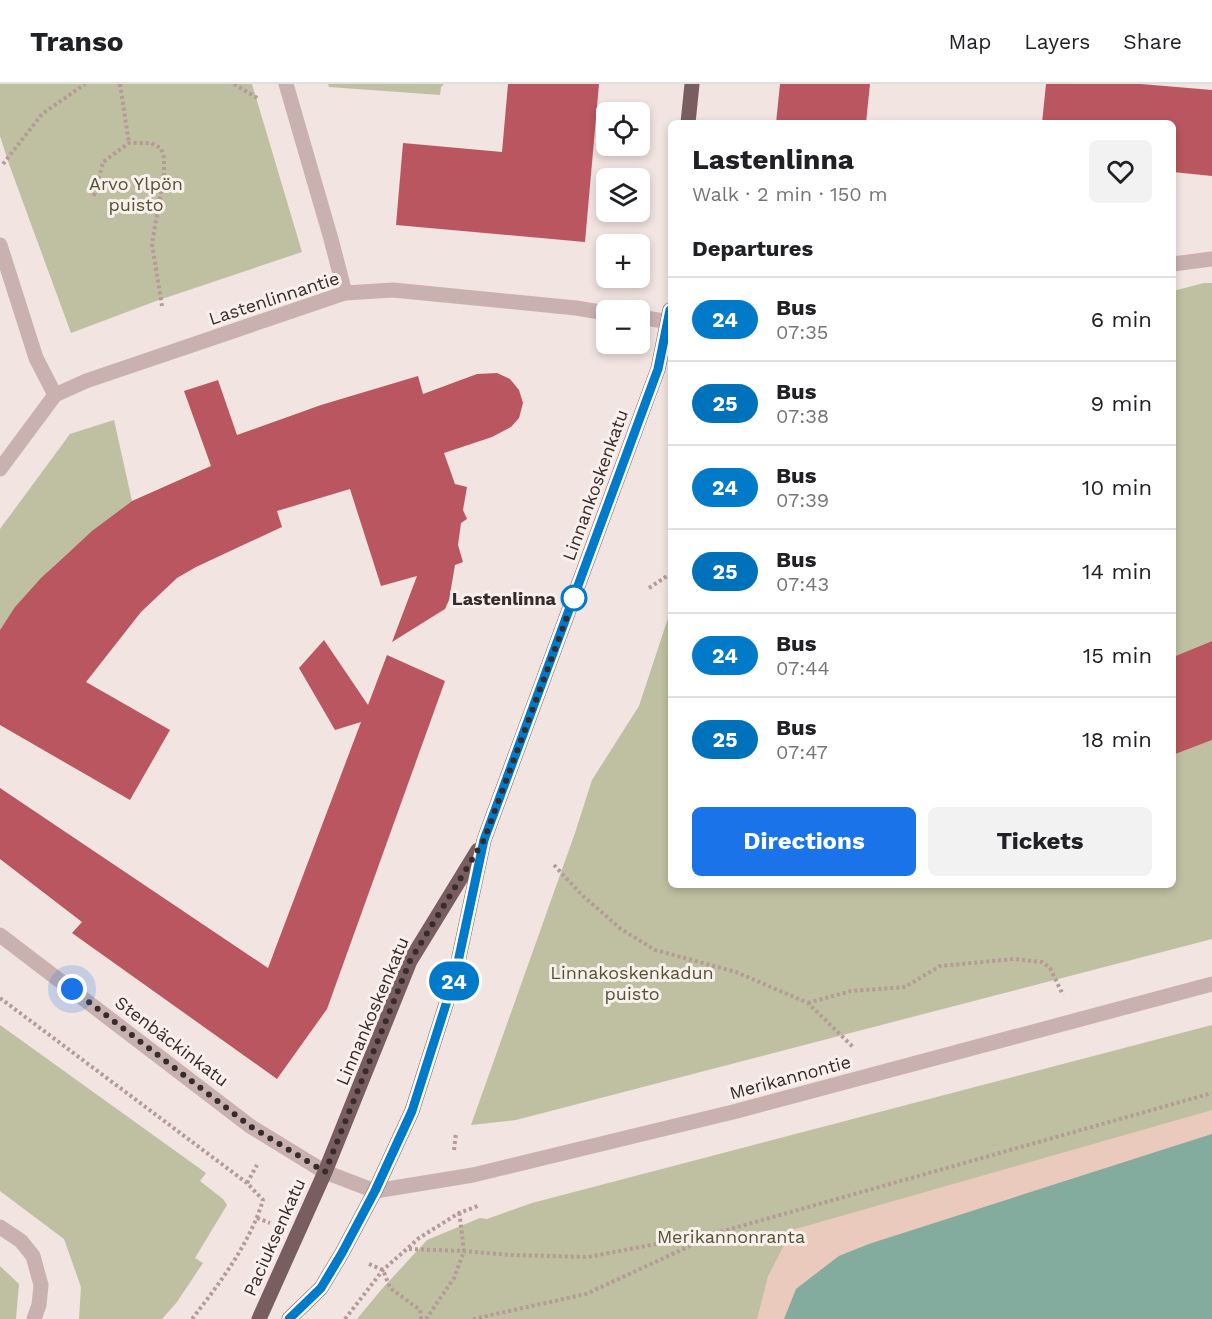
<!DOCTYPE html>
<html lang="en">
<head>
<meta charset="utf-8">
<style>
	body { margin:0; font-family:"Work Sans",sans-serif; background:#f2f2f2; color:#202124; height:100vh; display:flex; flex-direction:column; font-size:22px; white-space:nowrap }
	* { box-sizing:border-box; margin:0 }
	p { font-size:20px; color:#757577 }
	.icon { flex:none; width:33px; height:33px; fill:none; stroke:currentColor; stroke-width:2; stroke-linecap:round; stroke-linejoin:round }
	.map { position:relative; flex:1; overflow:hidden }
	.panel { position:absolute; left:668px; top:36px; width:508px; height:768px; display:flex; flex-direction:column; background:#fff; border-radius:9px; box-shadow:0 3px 9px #0003 }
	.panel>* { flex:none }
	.badge { padding:0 12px; border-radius:20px; font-size:21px; line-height:39px }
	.controls { position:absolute; left:596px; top:18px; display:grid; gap:12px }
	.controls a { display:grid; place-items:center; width:54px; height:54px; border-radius:9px; background:#fff; box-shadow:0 3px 9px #0003; font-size:30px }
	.you { position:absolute; width:30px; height:30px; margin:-15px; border:4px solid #fff; border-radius:50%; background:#1a73e8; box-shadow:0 0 0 9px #1a73e833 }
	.map>.badge { position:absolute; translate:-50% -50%; box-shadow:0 0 0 3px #fff }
	h2 { padding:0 24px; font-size:22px; line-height:54px }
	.round { display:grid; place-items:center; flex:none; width:63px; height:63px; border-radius:9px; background:#f2f2f2 }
	.head { display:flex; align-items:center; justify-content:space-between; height:102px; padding:0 24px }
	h1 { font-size:28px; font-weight:700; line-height:45px }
	.button { display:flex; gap:12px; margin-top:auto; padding:12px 24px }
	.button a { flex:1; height:69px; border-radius:9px; background:#1a73e8; color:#fff; font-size:24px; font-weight:700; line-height:69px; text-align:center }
	.button a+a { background:#f2f2f2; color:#202124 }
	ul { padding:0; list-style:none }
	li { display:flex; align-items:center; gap:18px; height:84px; padding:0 24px; border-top:2px solid #e0e0e0 }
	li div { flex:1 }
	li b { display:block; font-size:22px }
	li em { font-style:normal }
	li .badge { min-width:66px; font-weight:700; text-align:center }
	header { display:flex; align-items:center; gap:36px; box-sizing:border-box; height:84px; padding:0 30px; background:#fff; border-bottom:2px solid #e0e0e0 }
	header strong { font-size:28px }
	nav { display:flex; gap:33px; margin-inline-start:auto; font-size:21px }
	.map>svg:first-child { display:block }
	.green { fill:#bfbfa2 }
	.sand { fill:#e9cabc }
	.water { fill:#83ac9f }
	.building { fill:#ba5660 }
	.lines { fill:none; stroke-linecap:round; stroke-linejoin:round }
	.path { stroke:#b49b98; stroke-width:4; stroke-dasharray:3 3; stroke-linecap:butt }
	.service { stroke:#c8b1ae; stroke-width:15 }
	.minor { stroke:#c8b1ae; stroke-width:15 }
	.primary { stroke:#785e5e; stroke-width:15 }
	.line-casing { stroke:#fff; stroke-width:14 }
	.line { stroke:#007ac9; stroke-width:9 }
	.walk { stroke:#382b2c; stroke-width:6; stroke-dasharray:0 10.8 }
	.stop-dot { fill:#fff; stroke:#007ac9; stroke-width:3 }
	.labels { text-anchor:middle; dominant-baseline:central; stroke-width:6; stroke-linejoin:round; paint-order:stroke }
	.park-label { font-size:18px; fill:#535432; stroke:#f9f0ed }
	.street-label { font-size:18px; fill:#382b2c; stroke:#f9f0ed }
	.stop-label { font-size:18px; font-weight:bold; fill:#382b2c; stroke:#f9f0ed; text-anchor:end }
</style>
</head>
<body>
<header>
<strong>Transo</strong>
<nav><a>Map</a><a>Layers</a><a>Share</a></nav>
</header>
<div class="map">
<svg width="1212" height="1235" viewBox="0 0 1212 1235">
	<rect width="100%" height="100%" fill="#f1e4e1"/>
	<g class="green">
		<path d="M 0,0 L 252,0 L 302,168 L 156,217 L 71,249 L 9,80 L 0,52 Z"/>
		<path d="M 328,0 L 444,0 L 441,3 L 440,11 L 329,3 Z"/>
		<path d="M 1204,199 L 1212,199 L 1212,557 L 1173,573 L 1173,207 Z"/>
		<path d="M 114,336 L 132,417 C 83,454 34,494 0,546 L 0,445 L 70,350 Z"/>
		<path d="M 670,528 L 670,801 L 1173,801 L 1173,671 L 1212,656 L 1212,855 L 516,1036 L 471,1041 L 575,749 L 592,696 L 639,622 Z"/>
		<path d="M 0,941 L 206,1089 L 200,1097 L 223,1115 L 227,1121 L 195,1174 L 203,1179 L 177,1218 L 162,1235 L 79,1235 L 81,1203 L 64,1155 L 0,1107 Z"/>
		<path d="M 1212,941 L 1212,1050 L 796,1205 L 784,1235 L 357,1235 L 381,1206 L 427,1156 L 480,1134 L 487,1135 L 532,1119 Z"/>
		<path d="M 0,1182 L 19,1200 L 16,1235 L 0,1235 Z"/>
	</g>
	<path class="sand" d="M 1212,1026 L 1212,1050 L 869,1160 L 839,1172 L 796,1205 L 784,1235 L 757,1235 L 768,1192 L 792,1146 Z"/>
	<path class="water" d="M 1212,1050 L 1212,1235 L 784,1235 L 796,1205 L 839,1172 L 869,1160 Z"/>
	<g class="building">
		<path d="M 508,0 L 599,0 L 585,158 L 396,141 L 403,59 L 502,68 Z"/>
		<path d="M 780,0 L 870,0 L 866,39 L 776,39 Z"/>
		<path d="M 1046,0 L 1141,0 L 1212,6 L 1212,92 L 1173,88 L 1173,39 L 1042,39 Z"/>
		<path d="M 497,289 L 510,295 L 519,306 L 523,319 L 519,334 L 511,343 L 492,353 L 444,369 L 455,400 L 467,403 L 463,426 L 467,435 L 461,439 L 458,461 L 463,478 L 455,481 L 449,516 L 445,525 L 392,558 L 417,492 L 381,502 L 350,405 L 277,427 L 282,443 L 196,483 L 177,494 L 141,528 L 86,598 L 170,646 L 130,716 L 0,641 L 0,546 L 15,523 L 41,494 L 92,447 L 132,417 L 211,382 L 184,307 L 218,296 L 237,351 L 321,321 L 418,292 L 423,310 L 477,290 Z"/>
		<path d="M 324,556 L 368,621 L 387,571 L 445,597 L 327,925 L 277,995 L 72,849 L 82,838 L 0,775 L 0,704 L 268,884 L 361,638 L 335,646 L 299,584 Z"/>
		<path d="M 1212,557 L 1212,656 L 1173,671 L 1173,573 Z"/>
	</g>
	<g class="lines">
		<g class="path">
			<path d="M 120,0 L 129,59"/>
			<path d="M 234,0 L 259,15"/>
			<path d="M 3,80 L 42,30 L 85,0"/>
			<path d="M 94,112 L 103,78 L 129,59 L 151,59 L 161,64 L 164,74 L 164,90 L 152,160 L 162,222"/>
			<path d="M 649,504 L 670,490"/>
			<path d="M 554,781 L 583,812 L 621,845 L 655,866 L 736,888 L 808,919 L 854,964"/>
			<path d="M 0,914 L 247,1099 L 263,1116 C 250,1159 220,1199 192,1235"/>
			<path d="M 808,919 L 851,907 L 905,903 L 940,882 L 1014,875 L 1042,878 L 1050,884 L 1063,911"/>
			<path d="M 454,1066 L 456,1049"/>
			<path d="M 247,1099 L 257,1081"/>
			<path d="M 257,1134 L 270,1139"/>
			<path d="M 409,1165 L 464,1167 L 511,1171 L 588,1173 L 714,1149"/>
			<path d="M 369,1180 L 383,1186 L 390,1204 L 420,1226 L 421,1235"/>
			<path d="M 345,1235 L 383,1186 L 419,1154 L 459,1129 L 478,1122"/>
			<path d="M 426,1235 L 454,1194 L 464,1167 L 459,1126"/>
			<path d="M 473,1235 L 586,1210 L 720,1148 L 1212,1009"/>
		</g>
		<path class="service" d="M 0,1143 L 21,1157 L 33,1172 L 41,1201 L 39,1221 L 34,1235"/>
		<g class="minor">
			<path d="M 286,0 L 331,155 L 345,209"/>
			<path d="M 0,161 L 36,274 L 55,311"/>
			<path d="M 1173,180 L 1212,175"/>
			<path d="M 639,233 L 670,238"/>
			<path d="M 0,385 L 55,311 L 86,297 L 345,209 L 393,206 L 576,224 L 606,229"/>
			<path d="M 0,851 L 250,1042 L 325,1088 L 375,1107 L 473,1091 L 737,1027 L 1212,900"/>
		</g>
		<g class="primary">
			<path d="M 688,39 L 692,0"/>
			<path d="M 259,1235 L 325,1088 L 410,877 L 478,766"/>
			<path d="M 289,1235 L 321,1204 L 342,1169 L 375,1107 L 412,1027 L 455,892 L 484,756 L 658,285 L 670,226"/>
		</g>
	</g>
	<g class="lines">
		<defs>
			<path id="line" d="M 289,1235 L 321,1204 L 342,1169 L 375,1107 L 412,1027 L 455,892 L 484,756 L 658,285 L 670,226"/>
		</defs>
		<use href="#line" class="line-casing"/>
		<use href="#line" class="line"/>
		<path class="walk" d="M 72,905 L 250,1042 L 325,1088 L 410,877 L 484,756 L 574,514"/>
	</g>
	<circle class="stop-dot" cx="574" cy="514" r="12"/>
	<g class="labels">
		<g class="park-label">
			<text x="136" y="99">Arvo Ylpön<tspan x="136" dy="21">puisto</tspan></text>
			<text x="632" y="888">Linnakoskenkadun<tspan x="632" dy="21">puisto</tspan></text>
			<text x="731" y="1152">Merikannonranta</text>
		</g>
		<g class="street-label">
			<text transform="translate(274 214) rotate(-18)">Lastenlinnantie</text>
			<text transform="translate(595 401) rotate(-70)">Linnankoskenkatu</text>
			<text transform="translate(372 927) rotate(-67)">Linnankoskenkatu</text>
			<text transform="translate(172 957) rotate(37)">Stenbäckinkatu</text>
			<text transform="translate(790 993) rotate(-15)">Merikannontie</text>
			<text transform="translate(274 1153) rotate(-66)">Paciuksenkatu</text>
		</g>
		<g class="stop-label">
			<text x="556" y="514">Lastenlinna</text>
		</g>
	</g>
</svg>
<div class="controls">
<a><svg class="icon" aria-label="locate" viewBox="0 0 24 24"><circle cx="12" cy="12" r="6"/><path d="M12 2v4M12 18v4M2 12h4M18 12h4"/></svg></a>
<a><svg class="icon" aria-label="layers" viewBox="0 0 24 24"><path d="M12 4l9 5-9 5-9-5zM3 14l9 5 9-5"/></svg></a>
<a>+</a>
<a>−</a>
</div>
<div class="you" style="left:72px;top:905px"></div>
<b class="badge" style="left:454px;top:897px;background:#007ac9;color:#fff">24</b>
<section class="panel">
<div class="head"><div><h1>Lastenlinna</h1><p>Walk · 2 min · 150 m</p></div><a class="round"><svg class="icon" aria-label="heart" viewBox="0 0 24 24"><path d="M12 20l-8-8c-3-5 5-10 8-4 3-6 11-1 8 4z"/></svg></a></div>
<h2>Departures</h2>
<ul>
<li><span class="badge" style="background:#007ac9;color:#fff">24</span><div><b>Bus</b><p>07:35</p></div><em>6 min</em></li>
<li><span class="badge" style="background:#0072bc;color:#fff">25</span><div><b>Bus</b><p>07:38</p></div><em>9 min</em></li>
<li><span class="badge" style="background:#007ac9;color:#fff">24</span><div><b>Bus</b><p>07:39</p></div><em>10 min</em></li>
<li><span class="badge" style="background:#0072bc;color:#fff">25</span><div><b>Bus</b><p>07:43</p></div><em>14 min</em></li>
<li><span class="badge" style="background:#007ac9;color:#fff">24</span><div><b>Bus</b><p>07:44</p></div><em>15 min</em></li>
<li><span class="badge" style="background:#0072bc;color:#fff">25</span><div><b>Bus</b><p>07:47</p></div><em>18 min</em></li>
</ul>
<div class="button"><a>Directions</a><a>Tickets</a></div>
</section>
</div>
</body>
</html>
